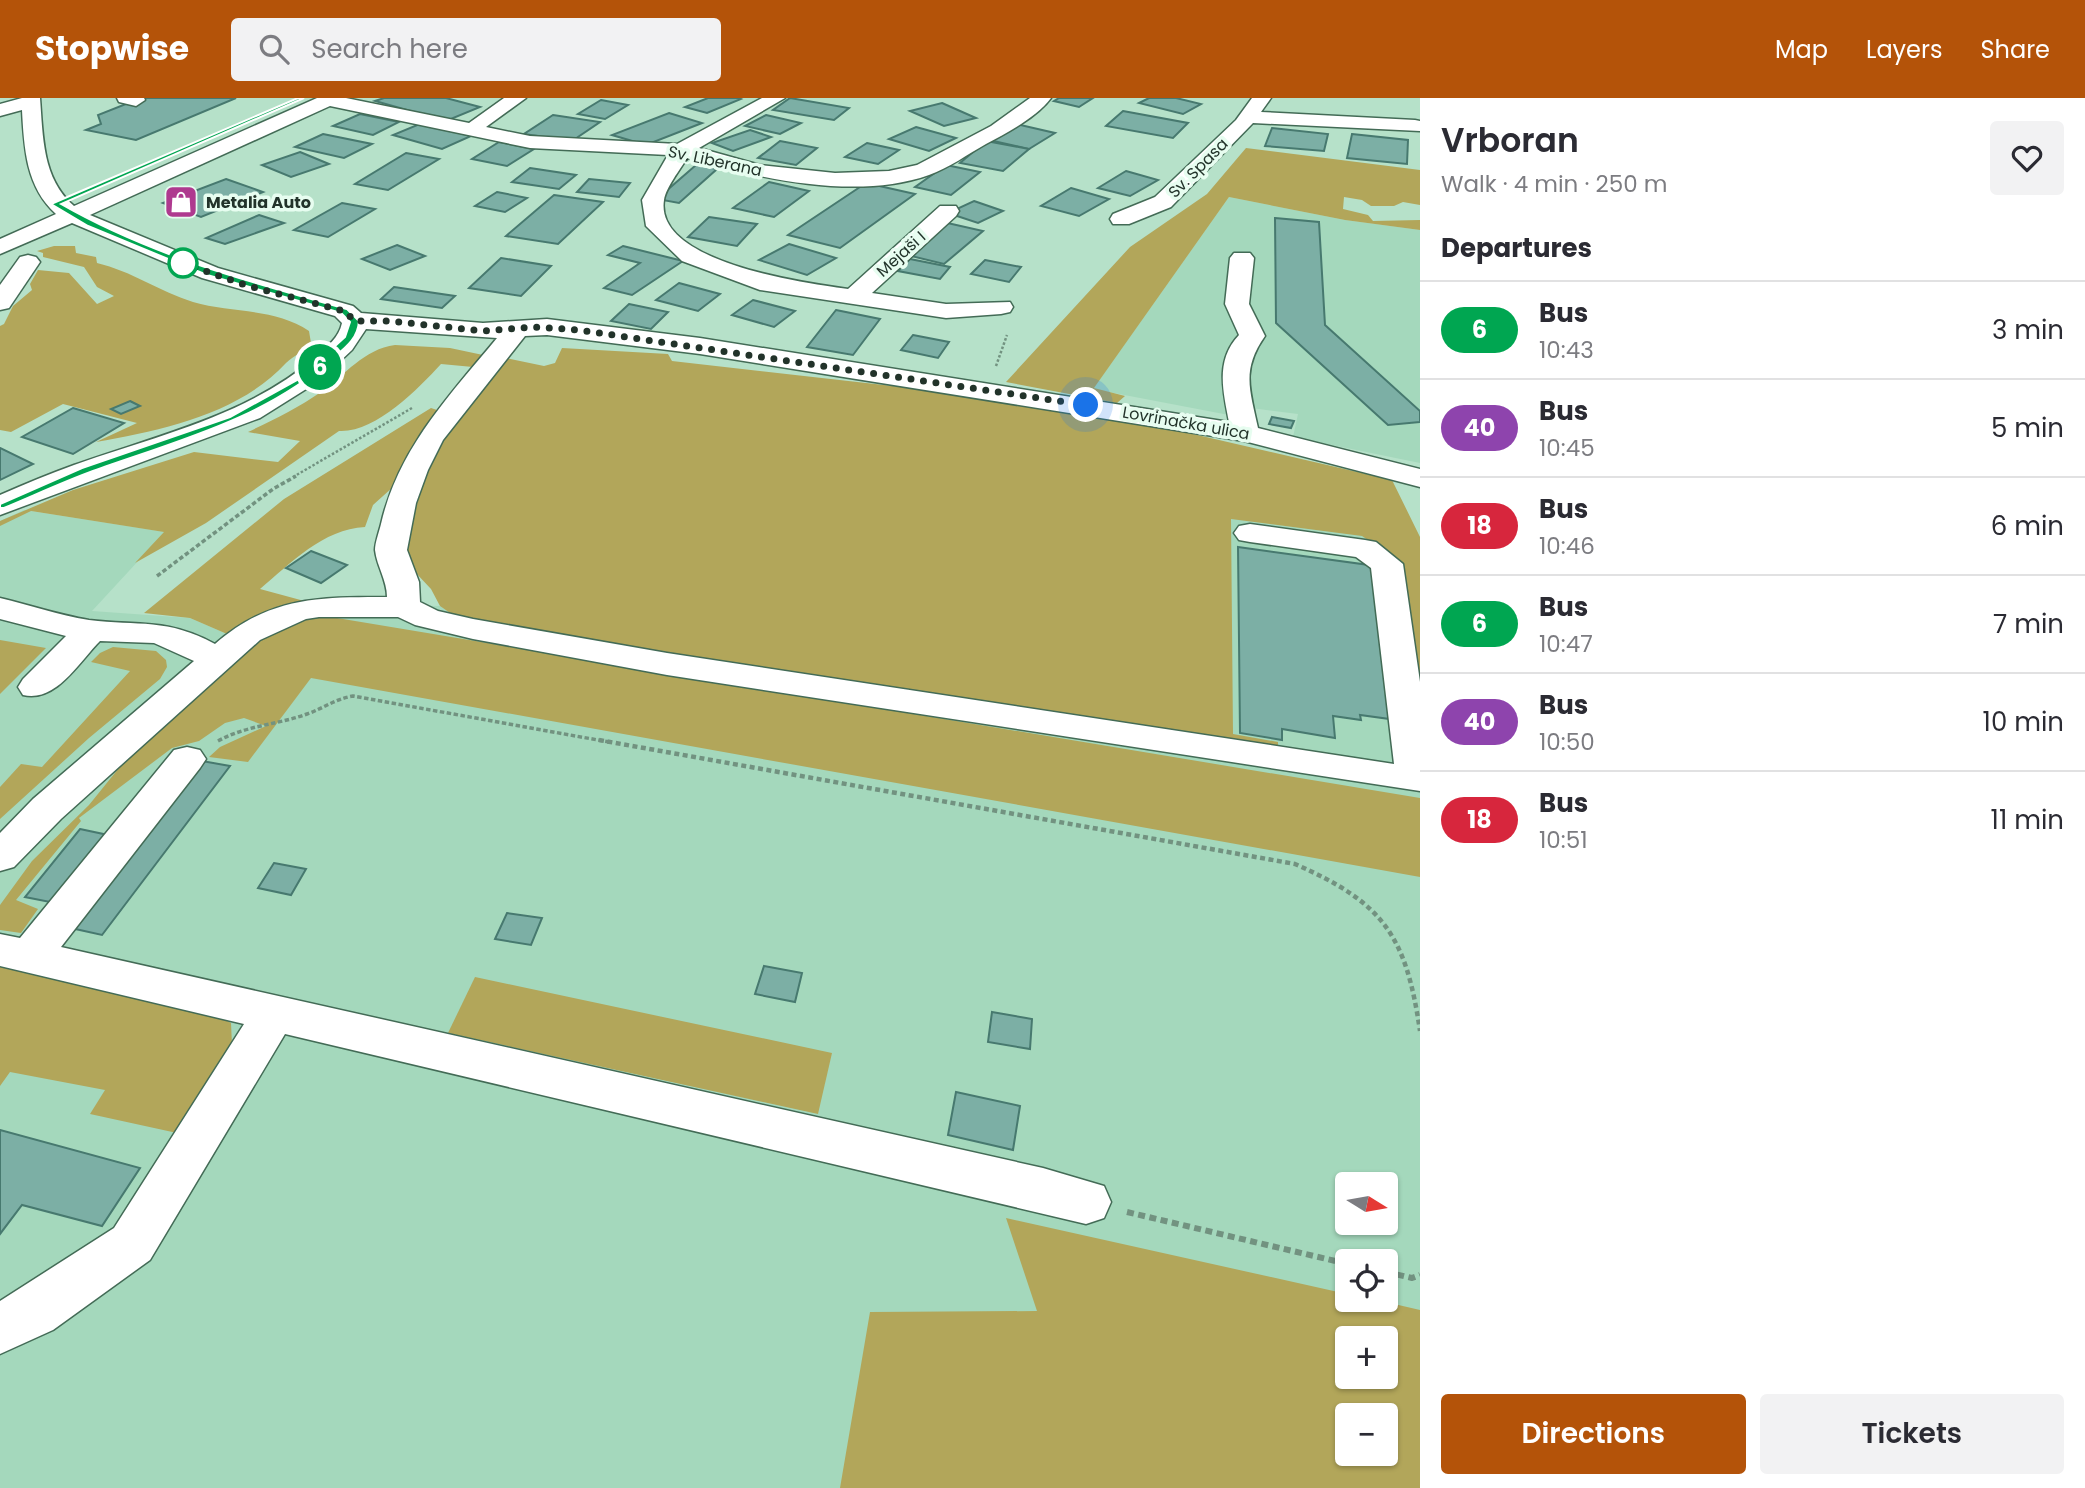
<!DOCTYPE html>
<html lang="en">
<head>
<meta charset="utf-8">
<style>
	body { margin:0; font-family:Poppins,sans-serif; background:#f2f2f3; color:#2b2b33; height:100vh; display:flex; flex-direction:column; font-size:26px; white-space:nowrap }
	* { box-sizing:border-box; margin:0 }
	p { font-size:23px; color:#7c7c81 }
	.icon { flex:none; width:38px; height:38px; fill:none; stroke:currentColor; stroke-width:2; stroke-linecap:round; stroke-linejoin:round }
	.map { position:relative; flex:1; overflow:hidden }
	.panel { display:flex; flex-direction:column; background:#fff; width:665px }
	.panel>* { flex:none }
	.badge { padding:0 14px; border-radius:23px; font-size:24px; line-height:46px }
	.needle { width:46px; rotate:101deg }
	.fabs { position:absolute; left:1335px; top:1074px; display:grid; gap:14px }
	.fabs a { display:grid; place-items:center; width:63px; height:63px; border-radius:7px; background:#fff; box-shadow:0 2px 5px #0004; font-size:35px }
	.you { position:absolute; width:35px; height:35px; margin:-18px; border:5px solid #fff; border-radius:50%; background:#1a73e8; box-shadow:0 0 0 10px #1a73e833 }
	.map>.badge { position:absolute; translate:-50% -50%; box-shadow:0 0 0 4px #fff }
	h2 { padding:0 21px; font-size:26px; line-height:63px }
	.round { display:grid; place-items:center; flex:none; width:74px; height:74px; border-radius:7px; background:#f2f2f3 }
	.headline { display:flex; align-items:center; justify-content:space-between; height:119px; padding:0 21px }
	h1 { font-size:33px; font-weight:600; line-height:52px }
	.primary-button { display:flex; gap:14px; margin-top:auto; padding:14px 21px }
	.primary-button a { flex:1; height:80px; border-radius:7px; background:#b45309; color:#fff; font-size:28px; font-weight:600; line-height:80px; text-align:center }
	.primary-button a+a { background:#f2f2f3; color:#2b2b33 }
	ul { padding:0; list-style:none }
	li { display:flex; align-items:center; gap:21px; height:98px; padding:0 21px; border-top:2px solid #e1e1e2 }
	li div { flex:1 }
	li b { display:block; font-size:26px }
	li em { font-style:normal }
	li .badge { min-width:77px; font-weight:700; text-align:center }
	header { display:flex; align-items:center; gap:42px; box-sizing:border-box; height:98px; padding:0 35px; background:#b45309; color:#fff }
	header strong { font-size:33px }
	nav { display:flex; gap:38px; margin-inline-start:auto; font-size:24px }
	.search { width:490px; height:63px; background:#f2f2f3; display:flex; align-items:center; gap:18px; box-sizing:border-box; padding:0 24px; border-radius:7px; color:#7c7c81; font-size:26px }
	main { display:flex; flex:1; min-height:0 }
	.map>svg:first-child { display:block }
	.built { fill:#a4d8bc; fill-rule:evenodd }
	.green { fill:#b2a65a; fill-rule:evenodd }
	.building { fill:#7cafa5; stroke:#47796f; stroke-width:2 }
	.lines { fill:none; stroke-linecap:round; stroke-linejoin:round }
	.minor-casing { stroke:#436b56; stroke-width:3 }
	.path-far3 { stroke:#729280; stroke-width:2.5; stroke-dasharray:2.5 2; stroke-linecap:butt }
	.path-far2 { stroke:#729280; stroke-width:3.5; stroke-dasharray:4.5 2.5; stroke-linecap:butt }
	.path-far1 { stroke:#729280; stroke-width:4.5; stroke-dasharray:5 3.5; stroke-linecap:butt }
	.path { stroke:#729280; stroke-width:6; stroke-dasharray:7 4.5; stroke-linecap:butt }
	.minor { fill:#fff; fill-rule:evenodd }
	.line { fill:#00a651; stroke:#fff; stroke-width:2 }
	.walk { stroke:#22332a; stroke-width:7; stroke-dasharray:0 12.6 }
	.stop-dot { fill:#fff; stroke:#00a651; stroke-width:3.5 }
	.labels { text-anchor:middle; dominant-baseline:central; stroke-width:7; stroke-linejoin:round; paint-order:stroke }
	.far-street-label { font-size:16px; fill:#22332a; stroke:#e7fdf0 }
	.far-poi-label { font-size:16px; font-weight:bold; fill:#22332a; stroke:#e7fdf0; text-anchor:start }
</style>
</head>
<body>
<header>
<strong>Stopwise</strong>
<div class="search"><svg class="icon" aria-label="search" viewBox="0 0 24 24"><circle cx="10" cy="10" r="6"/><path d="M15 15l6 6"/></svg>Search here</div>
<nav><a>Map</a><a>Layers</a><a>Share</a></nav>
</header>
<main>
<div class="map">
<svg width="1420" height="1390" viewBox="0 0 1420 1390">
	<rect width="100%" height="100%" fill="#b6e1c9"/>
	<g class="built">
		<path d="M 1229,99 L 1345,122 L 1420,132 L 1420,365 L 1293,339 L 1298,316 L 1251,310 L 1255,322 L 1093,291 Z"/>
		<path d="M 1097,318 L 1420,439 L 1420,1390 L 0,1390 L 0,423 L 24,412 L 165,434 L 92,513 L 190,520 L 227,536 L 269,514 L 383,507 L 440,508 L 453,517 L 992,605 ZM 1348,1087 L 1386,1087 L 1386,1125 L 1348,1125 ZM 1348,1164 L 1386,1164 L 1386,1202 L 1348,1202 ZM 1348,1241 L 1386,1241 L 1386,1279 L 1348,1279 ZM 1348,1318 L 1386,1318 L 1386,1356 L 1348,1356 Z"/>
	</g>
	<g class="green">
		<path d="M 1246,50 L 1420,72 L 1420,107 L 1403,104 L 1394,108 L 1371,108 L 1362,102 L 1344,99 L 1343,111 L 1368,117 L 1373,123 L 1420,122 L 1420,132 L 1345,122 L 1229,99 L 1094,290 L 1125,298 L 1117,305 L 1006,284 L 1130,149 L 1207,96 Z"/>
		<path d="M 54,148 L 75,148 L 76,155 L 96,159 L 97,165 C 131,173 159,193 193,204 C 231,215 275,210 309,233 L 311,245 C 305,254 294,257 286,265 C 239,316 163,332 96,344 L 137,325 L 63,306 L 11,334 L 0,332 L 0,228 L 4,226 L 13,208 L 32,192 L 30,186 L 38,172 L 69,175 L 97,206 L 114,198 L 97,189 L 84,169 L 43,159 L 43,155 L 37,153 Z"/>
		<path d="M 395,247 L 450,250 L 483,257 L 473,269 L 441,266 C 418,291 375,335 339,333 L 206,425 L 135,465 L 164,434 L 31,413 L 0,428 L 0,423 L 73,392 L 194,354 L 278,364 L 300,343 L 248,334 C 273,322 298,310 321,294 C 345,277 364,251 395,247 Z"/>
		<path d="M 562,250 L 668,256 L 672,263 L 928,292 L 1180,333 L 1392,382 L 1420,439 L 1420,599 L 1401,464 L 1362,438 L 1231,421 L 1233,636 L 1278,644 L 1278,653 L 937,596 L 718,566 L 453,517 L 440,508 L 431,491 L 415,474 L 405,449 L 405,426 L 430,358 L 506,260 L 544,268 L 555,265 Z"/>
		<path d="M 431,310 L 440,313 L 393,389 L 373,407 L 365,429 C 323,431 291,465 260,491 L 308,504 L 269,514 L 227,536 L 190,520 L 144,515 L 284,401 Z"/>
		<path d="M 325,518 L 1420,700 L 1420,779 L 311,580 L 248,664 L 209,659 L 220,649 L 266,628 L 244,620 L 225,625 L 199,643 L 172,650 L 79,720 L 81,723 L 16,802 L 38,811 L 21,835 L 0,832 L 0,807 L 32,763 L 89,707 L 144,639 L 256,541 L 304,521 Z"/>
		<path d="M 0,542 L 46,550 L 0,596 Z"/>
		<path d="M 113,549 L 156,553 L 166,562 L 167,569 L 160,581 L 89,640 L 0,721 L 0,689 L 21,666 L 42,669 L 130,573 L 91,564 L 100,555 Z"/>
		<path d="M 0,865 L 213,916 L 231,925 L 232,947 L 177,1035 L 90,1016 L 105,992 L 10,974 L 0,988 Z"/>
		<path d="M 475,879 L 832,955 L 818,1016 L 448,935 Z"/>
		<path d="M 1006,1120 L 1347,1196 L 1348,1202 L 1377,1202 L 1420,1212 L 1420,1390 L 840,1390 L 870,1214 L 1037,1213 ZM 1348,1241 L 1386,1241 L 1386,1279 L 1348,1279 ZM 1348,1318 L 1386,1318 L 1386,1356 L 1348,1356 Z"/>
	</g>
	<g class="building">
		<path d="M 141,0 L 236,0 L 136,42 L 86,32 L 101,26 L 98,17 Z"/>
		<path d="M 384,0 L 446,0 L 480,9 L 446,23 L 375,3 Z"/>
		<path d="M 708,0 L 739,0 L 741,1 L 707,15 L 685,9 Z"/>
		<path d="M 790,0 L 849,10 L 834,22 L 773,12 Z"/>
		<path d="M 1059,0 L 1093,0 L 1079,9 L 1054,3 Z"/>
		<path d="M 1149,0 L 1176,0 L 1201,6 L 1183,16 L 1139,5 Z"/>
		<path d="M 601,2 L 628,7 L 605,21 L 578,16 Z"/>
		<path d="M 942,5 L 976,20 L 944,28 L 910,13 Z"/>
		<path d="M 1123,13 L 1188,25 L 1173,40 L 1106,28 Z"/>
		<path d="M 669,15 L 702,25 L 646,47 L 612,37 Z"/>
		<path d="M 360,16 L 399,24 L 373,37 L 333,28 Z"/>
		<path d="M 553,17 L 600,24 L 572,43 L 524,36 Z"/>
		<path d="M 766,17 L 801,25 L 780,36 L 745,28 Z"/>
		<path d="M 422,25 L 471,38 L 442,51 L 393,37 Z"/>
		<path d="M 1016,26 L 1055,35 L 1029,51 L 989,42 Z"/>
		<path d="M 916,29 L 956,40 L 929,53 L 889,41 Z"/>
		<path d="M 1272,30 L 1328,36 L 1324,53 L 1265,48 Z"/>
		<path d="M 750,32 L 771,39 L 733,53 L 712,45 Z"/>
		<path d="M 323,36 L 372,46 L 344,60 L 295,49 Z"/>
		<path d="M 1352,36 L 1408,42 L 1407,66 L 1347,60 Z"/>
		<path d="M 780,43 L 817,50 L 796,67 L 758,60 Z"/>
		<path d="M 986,43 L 1029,51 L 1003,73 L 960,65 Z"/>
		<path d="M 499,44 L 534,51 L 507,68 L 472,61 Z"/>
		<path d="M 867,45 L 899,52 L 878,66 L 845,59 Z"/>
		<path d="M 300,54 L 329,66 L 291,79 L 262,67 Z"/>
		<path d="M 406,55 L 439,61 L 388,92 L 355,86 Z"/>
		<path d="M 696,67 L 717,71 L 679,105 L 657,101 Z"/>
		<path d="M 946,67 L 980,74 L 951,97 L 915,89 Z"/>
		<path d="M 530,70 L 576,77 L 559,91 L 512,84 Z"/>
		<path d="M 1126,73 L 1158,82 L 1130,98 L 1098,90 Z"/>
		<path d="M 226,81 L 263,94 L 201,119 L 163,105 Z"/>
		<path d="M 589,81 L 630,85 L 619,99 L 577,94 Z"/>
		<path d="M 769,84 L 809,93 L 774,119 L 733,110 Z"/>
		<path d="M 866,85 L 915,96 L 840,150 L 788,137 Z"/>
		<path d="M 1071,90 L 1109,101 L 1079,118 L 1041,108 Z"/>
		<path d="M 497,94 L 527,100 L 505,114 L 475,108 Z"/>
		<path d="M 554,97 L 603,104 L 558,146 L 506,138 Z"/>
		<path d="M 974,103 L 1003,113 L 978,125 L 948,115 Z"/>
		<path d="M 342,105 L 375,111 L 328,139 L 294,132 Z"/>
		<path d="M 259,117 L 284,125 L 225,146 L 206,140 Z"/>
		<path d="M 709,119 L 757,126 L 737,148 L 688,139 Z"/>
		<path d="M 1275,120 L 1319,124 L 1325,227 L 1420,313 L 1420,324 L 1388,327 L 1276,225 Z"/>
		<path d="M 943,124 L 983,133 L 944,166 L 903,156 Z"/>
		<path d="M 789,146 L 836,160 L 807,177 L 759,162 Z"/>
		<path d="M 397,147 L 425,158 L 390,172 L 362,161 Z"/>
		<path d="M 623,148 L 683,163 L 632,197 L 604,190 L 640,165 L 608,157 Z"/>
		<path d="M 501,160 L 551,168 L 521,198 L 469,190 Z"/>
		<path d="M 910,161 L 950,169 L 940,181 L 898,173 Z"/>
		<path d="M 985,162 L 1021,169 L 1009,184 L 971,176 Z"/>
		<path d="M 679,185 L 720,196 L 698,213 L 656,202 Z"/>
		<path d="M 394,189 L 455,198 L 442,210 L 381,201 Z"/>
		<path d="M 753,202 L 795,213 L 774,229 L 732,217 Z"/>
		<path d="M 629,206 L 668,214 L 651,231 L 611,223 Z"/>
		<path d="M 836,212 L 880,221 L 853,257 L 807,249 Z"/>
		<path d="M 913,237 L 949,244 L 938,260 L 901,252 Z"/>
		<path d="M 130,303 L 140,308 L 121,316 L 111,311 Z"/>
		<path d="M 73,310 L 124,325 L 73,356 L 22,339 Z"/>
		<path d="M 1272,319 L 1294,323 L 1291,330 L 1269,326 Z"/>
		<path d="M 0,350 L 33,366 L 0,382 Z"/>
		<path d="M 1238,449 L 1376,468 L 1397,622 L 1360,617 L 1361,622 L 1333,618 L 1335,640 L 1282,631 L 1282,642 L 1240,635 Z"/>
		<path d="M 311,453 L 347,467 L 321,485 L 286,470 Z"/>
		<path d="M 202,663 L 230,668 L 102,837 L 71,830 Z"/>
		<path d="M 80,731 L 108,737 L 55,805 L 25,799 Z"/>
		<path d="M 274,765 L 306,771 L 291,797 L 258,790 Z"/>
		<path d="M 507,815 L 542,820 L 531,847 L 495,841 Z"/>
		<path d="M 764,868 L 802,875 L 795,904 L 755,896 Z"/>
		<path d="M 992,914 L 1032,921 L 1030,951 L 988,944 Z"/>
		<path d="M 956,994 L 1020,1008 L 1013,1052 L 948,1037 Z"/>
		<path d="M 0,1032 L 140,1070 L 102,1128 L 22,1107 L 0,1136 Z"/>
	</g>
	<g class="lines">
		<defs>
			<g id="minor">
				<path d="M 22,0 L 40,0 C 43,38 42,81 74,108 L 317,0 L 346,0 L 469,25 L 504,0 L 526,0 L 486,29 L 530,38 L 677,46 L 762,0 L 785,0 L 699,50 L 760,67 L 835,75 L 889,73 L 917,67 L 991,28 L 1030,0 L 1051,0 C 1037,19 1007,35 986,46 C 968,56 949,70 929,77 C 856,103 759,80 687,60 C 680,72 666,89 664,102 C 654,165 806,185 848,191 L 940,108 L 956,108 L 959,113 L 956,118 L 872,195 L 946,206 L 1010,204 L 1013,209 L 1010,214 L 1001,216 L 946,220 L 760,192 L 682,163 L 646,128 L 642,102 L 668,57 L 530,50 L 330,8 L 90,117 L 218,170 L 353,208 L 361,215 L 483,225 L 547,221 L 700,240 L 1229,324 C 1223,293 1215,262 1239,237 L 1225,206 L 1230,160 L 1234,155 L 1250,155 L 1254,160 L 1249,206 L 1265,238 C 1241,272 1250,292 1258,330 L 1420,371 L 1420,389 L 1244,343 L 700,256 L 547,237 L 525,238 L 443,342 L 428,372 L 416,405 L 407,452 L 419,484 L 420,504 L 438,513 L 473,521 L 667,555 L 1394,666 L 1371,470 L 1356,459 L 1250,444 L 1239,442 L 1234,435 L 1239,428 L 1250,426 L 1365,442 L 1376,444 L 1403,466 L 1420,584 L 1420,693 L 667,577 L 473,541 L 415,527 L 398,519 L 319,519 L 306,521 L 260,542 L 61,721 L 14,769 L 0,773 L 0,735 L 33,701 L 194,563 L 154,545 L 100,543 C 79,564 56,605 23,597 L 18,589 L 23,581 L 66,538 L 0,521 L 0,500 C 30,507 58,517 89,522 C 138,528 168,520 215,546 C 269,499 318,499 387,499 C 387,482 377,469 375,452 C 375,445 379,434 381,426 C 398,351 449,298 497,240 L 366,231 L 352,252 L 319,283 L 260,320 L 0,417 L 0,397 C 25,386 49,376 74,367 C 158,337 248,318 317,258 C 327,248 339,240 342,225 L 335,218 L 202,180 L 72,125 L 0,156 L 0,141 L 56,116 C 26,89 24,50 22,12 L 0,18 L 0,6 Z"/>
				<path d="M 117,0 L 144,0 L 145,2 L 136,8 L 119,4 Z"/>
				<path d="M 1252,0 L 1271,0 L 1261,14 L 1415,22 L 1420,23 L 1420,33 L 1253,25 L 1171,109 L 1129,126 L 1113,126 L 1110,121 L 1113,116 L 1155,99 L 1236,22 Z"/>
				<path d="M 28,157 L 36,159 L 40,164 L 9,210 L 0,212 L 0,187 L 20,159 Z"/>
				<path d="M 187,649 L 200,652 L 206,661 L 200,670 L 61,849 L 1043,1070 L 1104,1088 L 1111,1104 L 1104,1120 L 1086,1126 L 285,936 L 150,1162 L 53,1232 L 0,1256 L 0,1203 L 114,1130 L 244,926 L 0,868 L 0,836 L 20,840 L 174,652 Z"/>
			</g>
		</defs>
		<use href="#minor" class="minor-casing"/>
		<g class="path-far3">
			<path d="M 996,268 L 1007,237"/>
			<path d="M 293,379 L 412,310"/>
		</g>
		<g class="path-far2">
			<path d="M 157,478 L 273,391 L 296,378"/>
			<path d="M 218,643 C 247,627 277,627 307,616 C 324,610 335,601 353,598 L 609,644"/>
		</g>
		<path class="path-far1" d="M 599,642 L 1295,766 C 1384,805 1406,838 1420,933"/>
		<g class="path">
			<path d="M 1127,1114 L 1348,1166"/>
			<path d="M 1386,1174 L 1412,1180 L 1420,1177"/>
		</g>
		<use href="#minor" class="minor"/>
	</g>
	<path class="line" d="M 298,0 L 304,0 L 61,106 C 150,157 249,184 347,211 L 359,223 C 358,241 345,250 332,261 C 264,321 177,343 93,373 C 63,384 33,398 4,410 L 0,410 L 0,406 L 82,370 L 230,319 L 299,281 L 345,239 L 350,224 L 341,215 L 207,177 L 88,128 L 51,106 Z"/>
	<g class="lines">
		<path class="walk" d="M 183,165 L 245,187 L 344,213 L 355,223 L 390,223 L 483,233 L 534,229 L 579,232 L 1086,307"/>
	</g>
	<defs>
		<symbol id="shop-square" viewBox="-11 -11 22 22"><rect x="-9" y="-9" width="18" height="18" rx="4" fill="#af398f" stroke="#e7fdf0"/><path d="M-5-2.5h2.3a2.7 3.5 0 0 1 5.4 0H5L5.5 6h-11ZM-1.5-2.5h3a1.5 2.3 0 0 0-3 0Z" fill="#fff"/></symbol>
	</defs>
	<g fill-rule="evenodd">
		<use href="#shop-square" x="162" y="85" width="38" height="38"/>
	</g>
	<circle class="stop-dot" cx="183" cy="165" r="14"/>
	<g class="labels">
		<g class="far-street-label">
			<text transform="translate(715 63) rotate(12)">Sv. Liberana</text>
			<text transform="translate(1198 70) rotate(-45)">Sv. Spasa</text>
			<text transform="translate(901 156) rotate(-42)">Mejaši I</text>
			<text transform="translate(1186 325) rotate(10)">Lovrinačka ulica</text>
		</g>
		<g class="far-poi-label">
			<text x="206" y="104">Metalia Auto</text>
		</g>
	</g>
</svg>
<div class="fabs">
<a><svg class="needle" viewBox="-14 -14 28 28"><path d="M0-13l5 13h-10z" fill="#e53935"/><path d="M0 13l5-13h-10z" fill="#7c7c81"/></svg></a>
<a><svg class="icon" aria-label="locate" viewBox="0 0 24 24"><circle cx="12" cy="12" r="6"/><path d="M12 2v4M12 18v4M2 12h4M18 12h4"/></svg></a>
<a>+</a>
<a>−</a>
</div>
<div class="you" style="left:1086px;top:307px"></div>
<b class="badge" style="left:320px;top:269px;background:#00a651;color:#fff">6</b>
</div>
<section class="panel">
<div class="headline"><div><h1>Vrboran</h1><p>Walk · 4 min · 250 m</p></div><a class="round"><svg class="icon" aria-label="heart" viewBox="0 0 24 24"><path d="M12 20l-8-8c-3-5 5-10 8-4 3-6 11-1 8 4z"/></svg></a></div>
<h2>Departures</h2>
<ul>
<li><span class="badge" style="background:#00a651;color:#fff">6</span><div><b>Bus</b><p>10:43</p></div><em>3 min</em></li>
<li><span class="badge" style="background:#8e44ad;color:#fff">40</span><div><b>Bus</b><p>10:45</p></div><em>5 min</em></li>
<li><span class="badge" style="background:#d7263d;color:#fff">18</span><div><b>Bus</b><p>10:46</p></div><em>6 min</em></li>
<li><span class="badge" style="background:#00a651;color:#fff">6</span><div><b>Bus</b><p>10:47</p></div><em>7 min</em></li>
<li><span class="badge" style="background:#8e44ad;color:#fff">40</span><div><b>Bus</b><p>10:50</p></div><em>10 min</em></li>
<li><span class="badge" style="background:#d7263d;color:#fff">18</span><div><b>Bus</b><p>10:51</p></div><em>11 min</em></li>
</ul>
<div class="primary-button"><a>Directions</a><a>Tickets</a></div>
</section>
</main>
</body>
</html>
